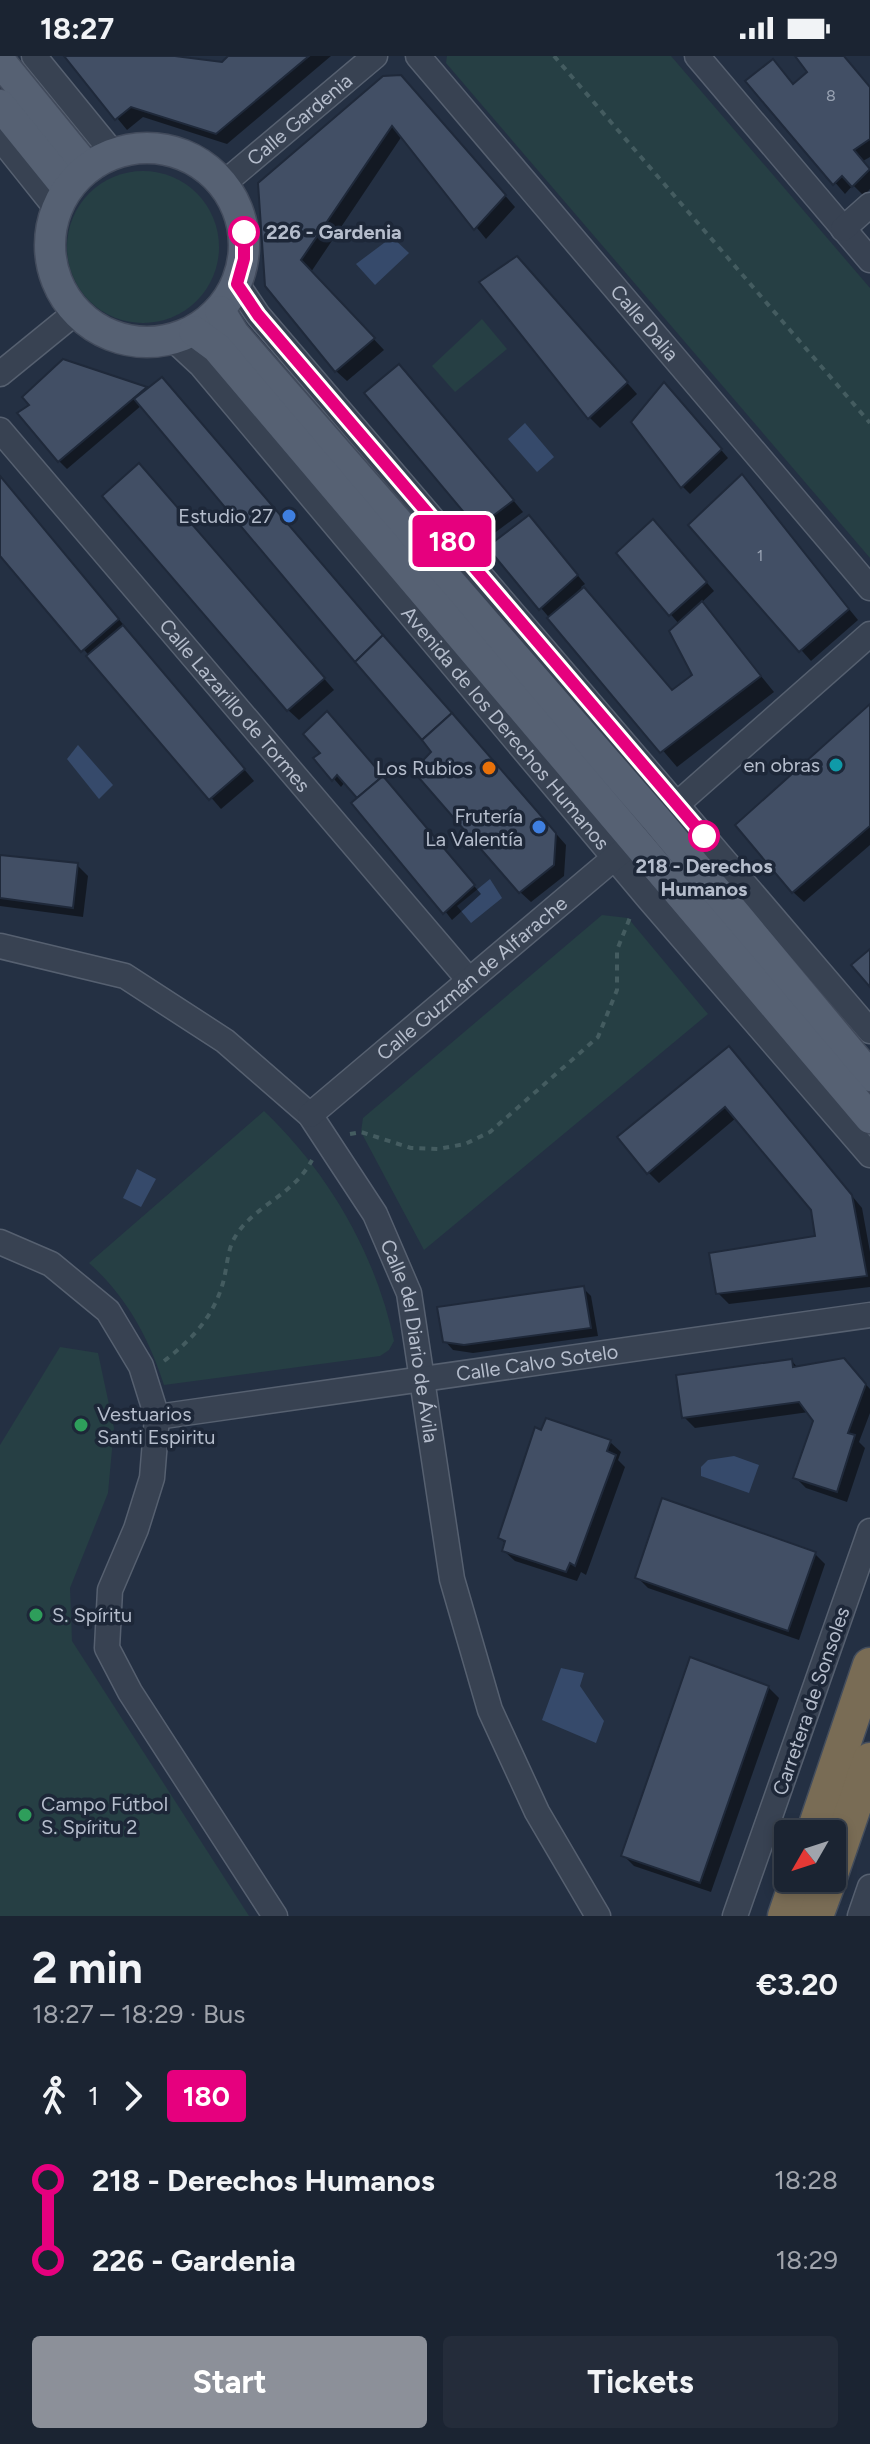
<!DOCTYPE html>
<html lang="en">
<head>
<meta charset="utf-8">
<style>
	body { margin:0; font-family:Figtree,sans-serif; background:#242c3a; color:#f1f3f6; height:100vh; display:flex; flex-direction:column; font-size:30px; white-space:nowrap }
	* { box-sizing:border-box; margin:0 }
	p { font-size:26px; color:#a0a4ac }
	.icon { flex:none; width:44px; height:44px; fill:none; stroke:currentColor; stroke-width:2; stroke-linecap:round; stroke-linejoin:round }
	.map { position:relative; height:1860px; overflow:hidden }
	.side { display:flex; flex-direction:column; background:#1b2432; flex:1 }
	.side>* { flex:none }
	.badge { padding:0 16px; border-radius:6px; font-size:28px; line-height:52px }
	.needle { width:52px; rotate:231deg }
	.fabs { position:absolute; left:774px; top:1764px; display:grid; gap:16px }
	.fabs a { display:grid; place-items:center; width:72px; height:72px; border-radius:8px; background:#1b2432; box-shadow:0 4px 12px #0003,0 0 0 2px #39414d; font-size:40px }
	.map>.badge { position:absolute; translate:-50% -50%; box-shadow:0 0 0 4px #fff }
	.legs { display:flex; align-items:center; gap:12px; height:88px; padding:0 32px; font-size:26px }
	.legs p { margin-inline-start:auto }
	.overview { display:flex; align-items:center; justify-content:space-between; height:136px; padding:0 32px }
	h1 { font-size:44px; font-weight:700; line-height:60px }
	.cta { display:flex; gap:16px; margin-top:auto; padding:16px 32px }
	.cta a { flex:1; height:92px; border-radius:8px; background:#8c9099; color:#fff; font-size:32px; font-weight:700; line-height:92px; text-align:center }
	.cta a+a { background:#242c3a; color:#f1f3f6 }
	ul { padding:0 32px; list-style:none }
	li { display:flex; align-items:center; gap:28px; height:80px; font-size:30px }
	li i { display:grid; place-items:center; width:12px; height:100%; margin:0 10px; background:currentColor }
	li i::after { content:''; width:20px; height:20px; margin:-10px; border:6px solid; border-radius:50%; background:#1b2432 }
	li p { margin-inline-start:auto }
	li:first-child i { background:linear-gradient(#0000 50%,currentColor 0) }
	li:last-child i { background:linear-gradient(currentColor 50%,#0000 0) }
	.status { display:flex; justify-content:space-between; align-items:center; height:56px; padding:0 40px; background:#1b2432; direction:ltr }
	.status svg { height:22px; fill:currentColor }
	.map>svg:first-child { display:block }
	.green { fill:#263f44 }
	.water { fill:#364a6b }
	.shadow { fill:#0007 }
	.building { fill:#424f65; stroke:#1f293a; stroke-width:2 }
	.lines { fill:none; stroke-linecap:round; stroke-linejoin:round }
	.minor-casing { stroke:#566070; stroke-width:27 }
	.major-casing { stroke:#424b5c; stroke-width:33 }
	.highway-casing { stroke:#434d5d; stroke-width:37 }
	.path { stroke:#445c60; stroke-width:4; stroke-dasharray:6 6; stroke-linecap:butt }
	.minor { stroke:#384252; stroke-width:24 }
	.major { stroke:#566173; stroke-width:30 }
	.highway { stroke:#796c55; stroke-width:34 }
	.line-1-casing { stroke:#fff; stroke-width:18 }
	.line-1 { stroke:#e6007e; stroke-width:12 }
	.stop-1-dot { fill:#fff; stroke:#e6007e; stroke-width:4 }
	.shop-dot { fill:#3f7fe0; stroke:#1d2738; stroke-width:3 }
	.culture-dot { fill:#0f9aa8; stroke:#1d2738; stroke-width:3 }
	.food-dot { fill:#e8710a; stroke:#1d2738; stroke-width:3 }
	.leisure-dot { fill:#2e9e5b; stroke:#1d2738; stroke-width:3 }
	.labels { text-anchor:middle; dominant-baseline:central; stroke-width:7; stroke-linejoin:round; paint-order:stroke }
	.number-label { font-size:16px; fill:#98a2b2 }
	.street-label { font-size:20px; fill:#b5bdcc; stroke:#1d2738 }
	.stop-label { font-size:20px; font-weight:bold; fill:#b5bdcc; stroke:#1d2738; text-anchor:start }
	.poi-label { font-size:20px; fill:#b5bdcc; stroke:#1d2738; text-anchor:end }
</style>
</head>
<body>
<div class="status"><b>18:27</b><svg viewBox="0 0 49 12"><path d="M0 12V9h3v3zM5 12V6h3v6zM10 12V3h3v9zM15 12V0h3v12zM26 1h20v11H26zM47 4h2v5h-2z"/></svg></div>
<div class="map">
<svg width="870" height="1860" viewBox="0 0 870 1860">
	<rect width="100%" height="100%" fill="#243043"/>
	<g class="green">
		<path d="M 447,0 L 671,0 L 870,232 L 870,502 L 446,7 Z"/>
		<circle cx="143" cy="191" r="76"/>
		<path d="M 482,263 L 507,293 L 455,336 L 432,310 Z"/>
		<path d="M 602,859 L 628,862 L 708,958 L 424,1194 L 361,1076 L 363,1062 Z"/>
		<path d="M 264,1055 C 328,1116 376,1198 394,1285 L 389,1294 L 380,1300 L 164,1329 C 149,1282 126,1240 89,1207 Z"/>
		<path d="M 60,1291 L 98,1297 L 114,1372 L 108,1437 L 70,1532 L 72,1585 L 249,1860 L 0,1860 L 0,1389 Z"/>
	</g>
	<g class="water">
		<path d="M 392,181 L 409,197 L 375,229 L 356,208 Z"/>
		<path d="M 525,367 L 554,401 L 537,416 L 508,383 Z"/>
		<path d="M 78,689 L 113,729 L 99,743 L 67,703 Z"/>
		<path d="M 490,823 L 502,842 L 471,867 L 457,850 Z"/>
		<path d="M 137,1113 L 156,1123 L 141,1151 L 123,1142 Z"/>
		<path d="M 734,1400 L 759,1409 L 749,1437 L 701,1420 L 701,1411 L 708,1404 Z"/>
		<path d="M 561,1612 L 584,1617 L 580,1630 L 604,1665 L 596,1687 L 542,1664 Z"/>
	</g>
	<g class="shadow">
		<path d="M 66,0 L 159,0 L 222,8 L 231,0 L 331,0 L 227,88 L 143,61 L 127,74 Z"/>
		<path d="M 798,0 L 843,0 L 870,32 L 870,101 L 863,105 L 870,112 L 870,133 L 864,140 L 853,129 L 845,138 L 748,25 L 773,6 L 794,29 L 809,17 Z"/>
		<path d="M 412,32 L 515,151 L 486,183 L 402,80 L 311,216 L 384,294 L 347,325 L 336,315 L 260,128 Z"/>
		<path d="M 527,213 L 637,338 L 600,372 L 589,361 Z"/>
		<path d="M 64,305 L 146,334 L 392,591 L 566,789 L 564,820 L 531,846 L 520,836 L 433,697 L 142,349 L 67,413 L 59,405 L 20,357 L 31,350 Z"/>
		<path d="M 410,321 L 523,456 L 489,481 L 478,471 Z"/>
		<path d="M 672,336 L 728,402 L 690,438 L 682,430 Z"/>
		<path d="M 149,420 L 334,634 L 299,664 L 288,654 Z"/>
		<path d="M 0,421 L 254,725 L 221,753 L 0,496 Z"/>
		<path d="M 742,421 L 858,564 L 811,605 L 690,469 Z"/>
		<path d="M 536,470 L 585,528 L 581,531 L 673,636 L 695,620 L 679,568 L 618,497 L 661,473 L 714,535 L 701,547 L 774,636 L 677,711 L 541,552 Z"/>
		<path d="M 870,651 L 870,789 L 804,846 L 793,836 Z"/>
		<path d="M 335,665 L 481,838 L 452,864 L 345,726 L 341,731 L 316,702 L 323,697 Z"/>
		<path d="M 0,801 L 77,809 L 88,820 L 83,861 L 0,850 Z"/>
		<path d="M 739,1003 L 862,1152 L 870,1196 L 870,1231 L 729,1248 L 718,1237 L 818,1182 L 813,1154 L 736,1062 L 659,1127 L 648,1116 Z"/>
		<path d="M 583,1232 L 591,1240 L 598,1280 L 473,1297 L 453,1294 L 445,1285 Z"/>
		<path d="M 792,1305 L 798,1312 L 854,1315 L 870,1333 L 870,1357 L 859,1386 L 865,1392 L 847,1446 L 806,1432 L 796,1422 L 816,1365 L 809,1356 L 695,1372 L 684,1361 Z"/>
		<path d="M 610,1386 L 621,1396 L 618,1404 L 625,1411 L 586,1519 L 581,1516 L 577,1525 L 515,1505 L 504,1495 L 506,1488 L 500,1482 Z"/>
		<path d="M 815,1498 L 825,1508 L 799,1584 L 648,1532 L 637,1521 Z"/>
		<path d="M 768,1631 L 779,1642 L 711,1836 L 634,1810 L 624,1800 Z"/>
	</g>
	<g class="building">
		<path d="M 64,0 L 175,0 L 222,6 L 228,0 L 309,0 L 216,78 L 131,51 L 115,64 Z"/>
		<path d="M 795,0 L 844,0 L 870,31 L 870,83 L 854,94 L 870,113 L 852,131 L 842,120 L 833,129 L 745,25 L 773,3 L 793,28 L 807,16 Z"/>
		<path d="M 401,19 L 506,139 L 474,174 L 392,70 L 301,204 L 375,282 L 335,316 L 265,230 L 258,127 L 383,20 Z"/>
		<path d="M 517,200 L 628,326 L 588,363 L 479,226 Z"/>
		<path d="M 63,303 L 147,331 L 58,406 L 17,357 L 29,349 L 22,341 Z"/>
		<path d="M 399,308 L 514,444 L 477,472 L 364,337 Z"/>
		<path d="M 162,321 L 383,579 L 355,606 L 134,343 Z"/>
		<path d="M 664,326 L 722,393 L 681,432 L 631,366 Z"/>
		<path d="M 139,407 L 325,622 L 287,655 L 102,440 Z"/>
		<path d="M 742,418 L 849,553 L 799,596 L 688,469 Z"/>
		<path d="M 0,420 L 119,563 L 81,596 L 0,500 Z"/>
		<path d="M 529,459 L 578,519 L 539,554 L 487,491 Z"/>
		<path d="M 653,463 L 707,526 L 669,560 L 616,497 Z"/>
		<path d="M 584,531 L 672,634 L 692,619 L 669,575 L 702,545 L 761,620 L 660,697 L 547,562 Z"/>
		<path d="M 123,569 L 245,713 L 209,744 L 86,600 Z"/>
		<path d="M 383,579 L 452,657 L 422,684 L 355,606 Z"/>
		<path d="M 870,648 L 870,770 L 792,837 L 735,769 Z"/>
		<path d="M 327,655 L 383,720 L 357,742 L 337,719 L 332,725 L 313,702 L 320,697 L 303,678 Z"/>
		<path d="M 452,657 L 556,777 L 554,809 L 519,837 L 413,715 L 431,696 L 422,684 Z"/>
		<path d="M 383,720 L 475,829 L 443,858 L 351,747 Z"/>
		<path d="M 0,799 L 78,807 L 73,852 L 0,842 Z"/>
		<path d="M 870,893 L 870,931 L 851,909 Z"/>
		<path d="M 729,990 L 852,1139 L 867,1220 L 716,1238 L 709,1197 L 815,1180 L 811,1154 L 725,1051 L 647,1118 L 617,1081 Z"/>
		<path d="M 584,1230 L 591,1272 L 464,1289 L 443,1286 L 437,1251 Z"/>
		<path d="M 844,1302 L 866,1328 L 848,1377 L 855,1379 L 837,1436 L 793,1422 L 813,1365 L 799,1346 L 682,1362 L 676,1319 L 792,1303 L 793,1311 Z"/>
		<path d="M 546,1362 L 611,1384 L 607,1395 L 616,1399 L 575,1510 L 570,1507 L 566,1516 L 502,1495 L 505,1485 L 498,1482 L 535,1371 L 541,1374 Z"/>
		<path d="M 662,1442 L 816,1496 L 788,1575 L 635,1522 Z"/>
		<path d="M 690,1601 L 769,1630 L 700,1827 L 621,1800 Z"/>
	</g>
	<g class="lines">
		<defs>
			<g id="minor">
				<path d="M 34,0 L 113,97"/>
				<path id="s1" d="M 418,0 L 870,532"/>
				<path d="M 697,0 L 870,204"/>
				<path d="M 0,82 L 56,152"/>
				<path id="s2" d="M 223,128 L 375,0"/>
				<path d="M 843,173 L 870,149"/>
				<path d="M 237,228 L 258,259 L 870,975"/>
				<path id="s3" d="M 173,283 L 201,309 L 649,843 L 870,1099"/>
				<path d="M 0,318 L 76,256"/>
				<path id="s4" d="M 0,374 L 469,924"/>
				<path d="M 666,758 L 870,578"/>
				<path id="s5" d="M 0,890 L 125,920 L 225,985 L 310,1059 L 375,1158 L 409,1237 L 452,1523 L 490,1654 L 537,1756 L 598,1860"/>
				<path id="s6" d="M 310,1059 L 626,792"/>
				<path d="M 0,1186 L 51,1208 L 108,1255 L 141,1310 L 157,1361 L 152,1422 L 136,1473 L 110,1534 L 107,1592 L 130,1636 L 275,1860"/>
				<path id="s7" d="M 157,1361 L 870,1259"/>
				<path d="M 735,1860 L 870,1475"/>
				<path d="M 860,1860 L 870,1831"/>
			</g>
			<g id="major">
				<path d="M 0,5 L 87,112"/>
				<path d="M 0,49 L 67,132"/>
				<circle cx="147" cy="189" r="97"/>
				<path d="M 220,255 L 234,278 L 658,765 L 870,1020"/>
				<path d="M 194,275 L 217,292 L 870,1062"/>
			</g>
			<g id="highway">
				<path d="M 813,1778 L 870,1609"/>
				<path d="M 832,1815 L 870,1704"/>
				<path d="M 785,1860 L 798,1822"/>
				<path d="M 816,1860 L 830,1822"/>
			</g>
		</defs>
		<use href="#minor" class="minor-casing"/>
		<use href="#major" class="major-casing"/>
		<use href="#highway" class="highway-casing"/>
		<g class="path">
			<path d="M 554,0 L 870,367"/>
			<path d="M 350,1078 L 361,1076 L 411,1092 L 438,1093 L 465,1088 L 490,1076 L 598,981 L 617,934 L 617,894 L 631,859"/>
			<path d="M 164,1305 C 193,1283 215,1259 224,1223 C 227,1210 228,1192 235,1181 C 254,1149 293,1140 312,1104"/>
		</g>
		<use href="#minor" class="minor"/>
		<use href="#major" class="major"/>
		<use href="#highway" class="highway"/>
	</g>
	<g class="lines">
		<defs>
			<path id="line-1" d="M 244,176 L 244,203 L 237,228 L 258,259 L 704,780"/>
		</defs>
		<use href="#line-1" class="line-1-casing"/>
		<use href="#line-1" class="line-1"/>
	</g>
	<g class="stop-1-dot">
		<circle cx="244" cy="176" r="14"/>
		<circle cx="704" cy="780" r="14"/>
	</g>
	<g class="shop-dot">
		<circle cx="289" cy="460" r="8"/>
		<circle cx="539" cy="771" r="8"/>
	</g>
	<circle class="culture-dot" cx="836" cy="709" r="8"/>
	<circle class="food-dot" cx="489" cy="712" r="8"/>
	<g class="leisure-dot">
		<circle cx="81" cy="1369" r="8"/>
		<circle cx="36" cy="1559" r="8"/>
		<circle cx="25" cy="1759" r="8"/>
	</g>
	<g class="labels">
		<g class="number-label">
			<text x="831" y="39">8</text>
			<text x="760" y="499">1</text>
		</g>
		<g class="street-label">
			<text stroke="none"><textPath href="#s2" startOffset="100">Calle Gardenia</textPath></text>
			<text stroke="none"><textPath href="#s1" startOffset="350">Calle Dalia</textPath></text>
			<text stroke="none"><textPath href="#s4" startOffset="362">Calle Lazarillo de Tormes</textPath></text>
			<text stroke="none"><textPath href="#s3" startOffset="512">Avenida de los Derechos Humanos</textPath></text>
			<text stroke="none"><textPath href="#s6" startOffset="212">Calle Guzmán de Alfarache</textPath></text>
			<text stroke="none"><textPath href="#s5" startOffset="612">Calle del Diario de Ávila</textPath></text>
			<text stroke="none"><textPath href="#s7" startOffset="384">Calle Calvo Sotelo</textPath></text>
			<text transform="translate(811 1645) rotate(-71)">Carretera de Sonsoles</text>
		</g>
		<g class="stop-label">
			<text x="266" y="176">226 - Gardenia</text>
			<text x="704" y="810" text-anchor="middle">218 - Derechos<tspan x="704" dy="23">Humanos</tspan></text>
		</g>
		<g class="poi-label">
			<text x="273" y="460">Estudio 27</text>
			<text x="820" y="709">en obras</text>
			<text x="473" y="712">Los Rubios</text>
			<text x="523" y="760">Frutería<tspan x="523" dy="23">La Valentía</tspan></text>
			<text x="97" y="1358" text-anchor="start">Vestuarios<tspan x="97" dy="23">Santi Espiritu</tspan></text>
			<text x="52" y="1559" text-anchor="start">S. Spíritu</text>
			<text x="41" y="1748" text-anchor="start">Campo Fútbol<tspan x="41" dy="23">S. Spíritu 2</tspan></text>
		</g>
	</g>
</svg>
<div class="fabs">
<a><svg class="needle" viewBox="-14 -14 28 28"><path d="M0-13l5 13h-10z" fill="#e53935"/><path d="M0 13l5-13h-10z" fill="#a0a4ac"/></svg></a>
</div>
<b class="badge" style="left:452px;top:485px;background:#e6007e;color:#fff">180</b>
</div>
<section class="side">
<div class="overview"><div><h1>2 min</h1><p>18:27 – 18:29 · Bus</p></div><b>€3.20</b></div>
<div class="legs"><svg class="icon" aria-label="walk" viewBox="0 0 24 24"><circle cx="13" cy="4" r="2"/><path d="M13 8l-2 6 4 7M11 14l-3 7M7 12l3-4h3l4 4"/></svg>1<svg class="icon" aria-label="forward" viewBox="0 0 24 24"><path d="M9 5l7 7-7 7"/></svg><b class="badge" style="background:#e6007e;color:#fff">180</b></div>
<ul>
<li><i style="color:#e6007e"></i><b>218 - Derechos Humanos</b><p>18:28</p></li>
<li><i style="color:#e6007e"></i><b>226 - Gardenia</b><p>18:29</p></li>
</ul>
<div class="cta"><a>Start</a><a>Tickets</a></div>
</section>
</body>
</html>
